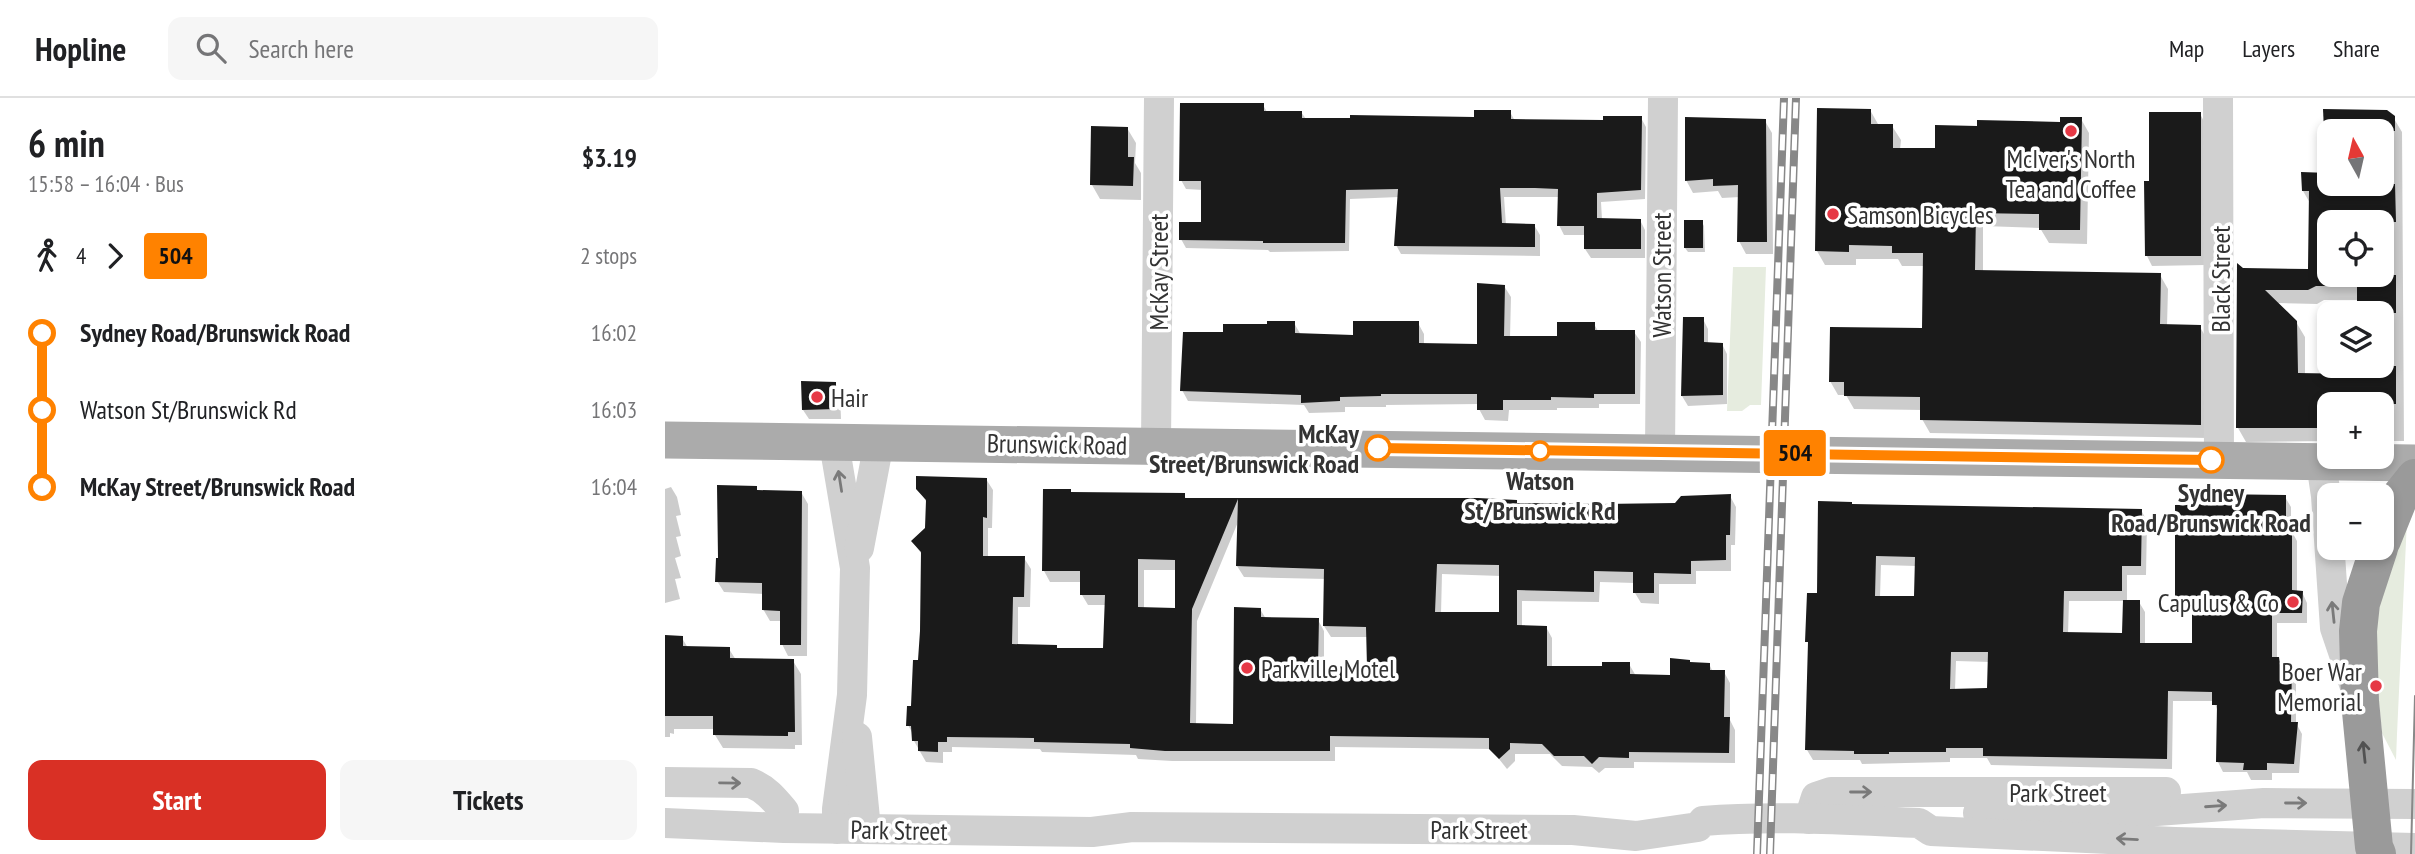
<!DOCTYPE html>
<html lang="en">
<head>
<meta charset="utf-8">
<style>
	body { margin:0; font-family:"PT Sans Narrow",sans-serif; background:#f6f6f6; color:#202124; height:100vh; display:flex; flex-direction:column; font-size:26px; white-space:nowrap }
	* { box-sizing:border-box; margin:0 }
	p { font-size:23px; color:#757577 }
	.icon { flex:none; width:38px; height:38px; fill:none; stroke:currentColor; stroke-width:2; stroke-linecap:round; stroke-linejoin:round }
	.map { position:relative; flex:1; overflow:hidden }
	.details { display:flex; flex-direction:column; background:#fff; width:665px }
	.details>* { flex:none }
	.badge { padding:0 14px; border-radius:5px; font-size:24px; line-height:46px }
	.needle { width:46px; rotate:352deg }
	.fabs { position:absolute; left:1652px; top:21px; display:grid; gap:14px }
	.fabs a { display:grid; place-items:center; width:77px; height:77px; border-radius:14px; background:#fff; box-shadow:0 4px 10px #0003; font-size:35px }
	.map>.badge { position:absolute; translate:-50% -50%; box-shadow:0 0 0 4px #fff }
	.legs { display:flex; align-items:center; gap:10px; height:77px; padding:0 28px; font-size:23px }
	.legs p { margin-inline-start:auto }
	.summary { display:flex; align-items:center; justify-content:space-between; height:119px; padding:0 28px }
	h1 { font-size:38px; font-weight:700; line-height:52px }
	.action { display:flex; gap:14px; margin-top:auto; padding:14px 28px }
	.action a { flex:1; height:80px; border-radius:14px; background:#d93025; color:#fff; font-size:28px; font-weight:700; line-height:80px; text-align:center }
	.action a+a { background:#f6f6f6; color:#202124 }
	ul { padding:0 28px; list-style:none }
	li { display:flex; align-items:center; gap:24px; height:77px; font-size:26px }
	li i { display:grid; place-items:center; width:10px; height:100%; margin:0 9px; background:currentColor }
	li i::after { content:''; width:18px; height:18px; margin:-9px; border:5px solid; border-radius:50%; background:#fff }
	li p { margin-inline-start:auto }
	li:first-child i { background:linear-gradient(#0000 50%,currentColor 0) }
	li:last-child i { background:linear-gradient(currentColor 50%,#0000 0) }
	header { display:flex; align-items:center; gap:42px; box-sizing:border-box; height:98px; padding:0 35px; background:#fff; border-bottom:2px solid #e0e0e0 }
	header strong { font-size:33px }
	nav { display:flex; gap:38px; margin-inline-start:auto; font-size:24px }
	.search { width:490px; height:63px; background:#f6f6f6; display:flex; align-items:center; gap:18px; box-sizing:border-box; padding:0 24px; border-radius:14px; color:#757577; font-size:26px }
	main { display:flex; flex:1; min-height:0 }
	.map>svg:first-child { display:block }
	.green { fill:#e6ecdf }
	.shadow { fill:#0003; fill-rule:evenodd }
	.building { fill:#1a1a1a; fill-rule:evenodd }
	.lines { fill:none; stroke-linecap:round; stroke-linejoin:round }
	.minor { stroke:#d0d0d0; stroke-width:30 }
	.major { stroke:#ababab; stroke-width:37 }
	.highway { stroke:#9a9a9a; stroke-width:38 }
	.tram { stroke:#888; stroke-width:2 }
	.rail-casing { stroke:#888; stroke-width:8 }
	.rail { stroke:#fff; stroke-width:5; stroke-dasharray:16; stroke-linecap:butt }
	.oneway { stroke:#7a7a7a }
	.oneway2 { stroke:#525252 }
	.line-1-casing { stroke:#fff; stroke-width:16 }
	.line-1 { stroke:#ff8200; stroke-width:10 }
	.poi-dot { fill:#e63946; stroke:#fff; stroke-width:2.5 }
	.stop-1-dot { fill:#fff; stroke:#ff8200; stroke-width:3.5 }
	.labels { text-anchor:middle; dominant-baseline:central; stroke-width:7; stroke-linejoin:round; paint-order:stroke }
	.poi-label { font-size:26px; fill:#333; stroke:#fff; text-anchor:start }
	.street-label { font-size:26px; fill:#333; stroke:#fff }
	.stop-label { font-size:26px; font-weight:bold; fill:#333; stroke:#fff }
</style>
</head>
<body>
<header>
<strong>Hopline</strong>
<div class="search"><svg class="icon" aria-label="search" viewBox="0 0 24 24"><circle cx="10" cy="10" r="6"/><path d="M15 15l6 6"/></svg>Search here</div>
<nav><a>Map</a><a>Layers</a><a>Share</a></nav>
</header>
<main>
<section class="details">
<div class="summary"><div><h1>6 min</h1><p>15:58 – 16:04 · Bus</p></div><b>$3.19</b></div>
<div class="legs"><svg class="icon" aria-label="walk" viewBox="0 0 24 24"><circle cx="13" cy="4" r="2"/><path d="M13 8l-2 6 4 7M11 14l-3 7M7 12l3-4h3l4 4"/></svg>4<svg class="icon" aria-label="forward" viewBox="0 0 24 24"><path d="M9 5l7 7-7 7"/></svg><b class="badge" style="background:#ff8200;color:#111">504</b><p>2 stops</p></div>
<ul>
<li><i style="color:#ff8200"></i><b>Sydney Road/Brunswick Road</b><p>16:02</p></li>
<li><i style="color:#ff8200"></i><span>Watson St/Brunswick Rd</span><p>16:03</p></li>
<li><i style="color:#ff8200"></i><b>McKay Street/Brunswick Road</b><p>16:04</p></li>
</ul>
<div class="action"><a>Start</a><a>Tickets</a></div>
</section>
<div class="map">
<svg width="1750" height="756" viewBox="0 0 1750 756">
	<rect width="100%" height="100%" fill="#fff"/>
	<g class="green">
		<path d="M 1068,169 L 1101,169 L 1096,307 L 1085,307 L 1077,313 L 1062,313 Z"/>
		<path d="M 1742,422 L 1732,636 L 1731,662 L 1717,635 L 1707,531 Z"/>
	</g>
	<g class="shadow">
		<path d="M 598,7 L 602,14 L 636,14 L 641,21 L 811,21 L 845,14 L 850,23 L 940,23 L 976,20 L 981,29 L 980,101 L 936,104 L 937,121 L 975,122 L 980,132 L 980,160 L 926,160 L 920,151 L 920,137 L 899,137 L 894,127 L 894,99 L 839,99 L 841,127 L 869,127 L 875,137 L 875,158 L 736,156 L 731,147 L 734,99 L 685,101 L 684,153 L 605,154 L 603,152 L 521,150 L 516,141 L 538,126 L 538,92 L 521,91 L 516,82 Z"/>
		<path d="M 1205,12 L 1213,26 L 1227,28 L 1236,42 L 1235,52 L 1272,52 L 1314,29 L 1397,26 L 1416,21 L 1424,35 L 1422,146 L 1384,145 L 1375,130 L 1318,128 L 1318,174 L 1495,177 L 1503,191 L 1502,228 L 1535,229 L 1543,243 L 1543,340 L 1265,335 L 1257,321 L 1257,312 L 1189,311 L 1181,297 L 1173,297 L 1165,283 L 1258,232 L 1260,168 L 1237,168 L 1233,161 L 1191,161 L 1191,167 L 1160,167 L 1152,153 Z"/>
		<path d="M 1660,13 L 1728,19 L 1737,34 L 1739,343 L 1717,343 L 1717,306 L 1664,306 L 1664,343 L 1581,344 L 1573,330 L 1578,172 L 1645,172 L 1645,105 L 1638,93 L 1638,76 L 1664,77 L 1664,86 L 1717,86 L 1717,33 L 1664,33 L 1664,42 L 1661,36 ZM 1664,124 L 1717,124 L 1717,177 L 1664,177 ZM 1659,202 L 1693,202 L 1693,215 L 1717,215 L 1717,268 L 1694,268 L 1694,277 L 1640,277 L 1640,239 L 1631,224 L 1612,205 L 1652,206 Z"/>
		<path d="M 1535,16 L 1540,25 L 1540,167 L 1487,168 L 1482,158 L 1486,85 Z"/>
		<path d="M 1100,23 L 1107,35 L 1108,156 L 1081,156 L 1074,143 L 1075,99 L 1057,100 L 1053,93 L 1028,95 L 1021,82 Z"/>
		<path d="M 462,30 L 471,45 L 470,65 L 476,75 L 476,102 L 435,101 L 427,87 Z"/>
		<path d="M 1037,124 L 1039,128 L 1040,154 L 1023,154 L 1020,150 Z"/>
		<path d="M 839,188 L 846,199 L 845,240 L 894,240 L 929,226 L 933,233 L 969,234 L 976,244 L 975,306 L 934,306 L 934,310 L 892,310 L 892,312 L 844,312 L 843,323 L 820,322 L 814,311 L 814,306 L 721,307 L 721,309 L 680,309 L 680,314 L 644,315 L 639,307 L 523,303 L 517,292 L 560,235 L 629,225 L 636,237 L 690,239 L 753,225 L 759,236 L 759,246 L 814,247 Z"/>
		<path d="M 1020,221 L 1038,221 L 1043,231 L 1043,246 L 1057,246 L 1062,256 L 1062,306 L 1023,308 L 1017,298 Z"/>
		<path d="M 170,285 L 175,295 L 176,321 L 144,321 L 138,312 Z"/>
		<path d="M 321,381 L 328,392 L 327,430 L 323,430 L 323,460 L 359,460 L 366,471 L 365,509 L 353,509 L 353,548 L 391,548 L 393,552 L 440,552 L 441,507 L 423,507 L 417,497 L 417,484 L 385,484 L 379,473 L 405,393 L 407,395 L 519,397 L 521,401 L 812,402 L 851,403 L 853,406 L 1011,407 L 1065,398 L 1071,409 L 1070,447 L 1066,447 L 1066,473 L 1031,473 L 1031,486 L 994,486 L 994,506 L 976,505 L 970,495 L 970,485 L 935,484 L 934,504 L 857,503 L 857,529 L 881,529 L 887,540 L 887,570 L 939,570 L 964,566 L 971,578 L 1006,578 L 1025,566 L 1044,566 L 1048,574 L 1059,574 L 1065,585 L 1065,622 L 1070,632 L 1070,665 L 969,664 L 969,670 L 940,670 L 934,675 L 927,669 L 897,668 L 885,656 L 850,656 L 850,663 L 842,671 L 826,651 L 670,649 L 670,663 L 507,663 L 473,661 L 471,657 L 377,654 L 375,651 L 287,649 L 287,654 L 278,654 L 278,665 L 261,664 L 249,643 L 248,636 L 243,627 L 255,564 L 258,458 L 248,444 L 262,431 L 262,405 L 253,390 ZM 573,424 L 572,468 L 579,479 L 661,481 L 659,528 L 666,539 L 703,539 L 704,571 L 659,570 L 659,533 L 653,522 L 601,521 L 595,511 L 570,628 L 531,627 L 532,523 ZM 479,472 L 512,472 L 512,512 L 479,511 ZM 777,476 L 836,478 L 836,516 L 776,516 Z"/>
		<path d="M 6,389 L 12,399 L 16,417 L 11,418 L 16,438 L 11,439 L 16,458 L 10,460 L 16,480 L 10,481 L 15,501 L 0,505 L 0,391 Z"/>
		<path d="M 91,390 L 93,394 L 136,394 L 143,406 L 142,558 L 123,558 L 117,546 L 117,523 L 105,523 L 98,511 L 99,496 L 59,494 L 52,483 Z"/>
		<path d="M 1620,399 L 1626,409 L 1626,432 L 1632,443 L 1632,494 L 1637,494 L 1642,505 L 1642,525 L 1612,525 L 1612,561 L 1618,568 L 1626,568 L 1631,579 L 1631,625 L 1637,636 L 1634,675 L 1607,675 L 1607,682 L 1586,682 L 1582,674 L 1558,674 L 1553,664 L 1553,614 L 1549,603 L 1508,603 L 1507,671 L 1326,667 L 1322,660 L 1285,660 L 1285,664 L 1197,666 L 1195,662 L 1148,662 L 1142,652 L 1145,548 L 1142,543 L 1154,497 L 1187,408 L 1476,412 L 1482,423 L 1481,477 L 1462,477 L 1462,504 L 1474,504 L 1480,514 L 1480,547 L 1528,547 L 1528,509 L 1518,509 L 1512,499 L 1545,407 ZM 1216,467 L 1251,468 L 1250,500 L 1215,499 ZM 1404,503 L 1460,503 L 1459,537 L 1403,536 ZM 1291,563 L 1325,564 L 1324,592 L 1290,592 Z"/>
		<path d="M 0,540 L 17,540 L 23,550 L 64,551 L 71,562 L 128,563 L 136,576 L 137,647 L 130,647 L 130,651 L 58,650 L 50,637 L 50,631 L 9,631 L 9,636 L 5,635 L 5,639 L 0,639 Z"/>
	</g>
	<g class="building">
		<path d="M 515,5 L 599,5 L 599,13 L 637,13 L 637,20 L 685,20 L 685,17 L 809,19 L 809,12 L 846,12 L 846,21 L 938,22 L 938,18 L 977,18 L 976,92 L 932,95 L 932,120 L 976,121 L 976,151 L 919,151 L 919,128 L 892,128 L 893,91 L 870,90 L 835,90 L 837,125 L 870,126 L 870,149 L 729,148 L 733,91 L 681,92 L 680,145 L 598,145 L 598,143 L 514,142 L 514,124 L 536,124 L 536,83 L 514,83 Z"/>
		<path d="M 1152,10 L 1206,11 L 1206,26 L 1228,26 L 1228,50 L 1270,50 L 1270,27 L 1312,28 L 1312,22 L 1395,24 L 1395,19 L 1417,19 L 1415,132 L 1374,132 L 1374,116 L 1311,115 L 1310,172 L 1496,175 L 1495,226 L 1536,227 L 1536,327 L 1255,322 L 1255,299 L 1179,298 L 1179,284 L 1164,284 L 1165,229 L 1257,230 L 1258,155 L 1227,155 L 1227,148 L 1184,147 L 1184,154 L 1150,153 Z"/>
		<path d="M 1658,11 L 1722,12 L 1730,18 L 1730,33 L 1659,33 Z"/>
		<path d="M 1484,14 L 1536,14 L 1536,158 L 1480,158 L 1479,83 L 1484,83 Z"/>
		<path d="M 1020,19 L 1101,21 L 1102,144 L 1072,144 L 1073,87 L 1048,88 L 1048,81 L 1020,83 Z"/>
		<path d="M 426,28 L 463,29 L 463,59 L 469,59 L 468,88 L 425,87 Z"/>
		<path d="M 1636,74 L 1664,75 L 1664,86 L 1730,86 L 1731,124 L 1664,124 L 1664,188 L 1651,188 L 1643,192 L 1600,192 L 1632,223 L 1633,275 L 1692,276 L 1692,268 L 1731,268 L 1731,306 L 1664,306 L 1664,330 L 1571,330 L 1572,165 L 1578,170 L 1643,171 L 1644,93 L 1637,93 Z"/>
		<rect x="1019" y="122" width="19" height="28"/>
		<rect x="1692" y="177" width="39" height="38"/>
		<path d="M 812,185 L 840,187 L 839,238 L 892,238 L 892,224 L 930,224 L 930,232 L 970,232 L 970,296 L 929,296 L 929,300 L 886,299 L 886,302 L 838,302 L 838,312 L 812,312 L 812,296 L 716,296 L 716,298 L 675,299 L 675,303 L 636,305 L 636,297 L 515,293 L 518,234 L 558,234 L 558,226 L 602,226 L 602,223 L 630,223 L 630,235 L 688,237 L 688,223 L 754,223 L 754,245 L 812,246 Z"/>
		<path d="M 1018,219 L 1039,219 L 1039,244 L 1058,245 L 1058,297 L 1016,298 Z"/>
		<path d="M 136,283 L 171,284 L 171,311 L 137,312 Z"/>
		<path d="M 251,378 L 322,380 L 322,420 L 318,419 L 318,458 L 360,458 L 359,499 L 348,499 L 347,546 L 392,547 L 392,550 L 438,550 L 440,497 L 415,497 L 415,473 L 377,473 L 378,391 L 406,391 L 406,394 L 520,395 L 520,400 L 813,400 L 852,402 L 852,405 L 937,406 L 1010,405 L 1016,398 L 1066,396 L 1065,437 L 1061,437 L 1061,462 L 1026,463 L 1026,476 L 989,475 L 989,495 L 968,495 L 968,474 L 929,473 L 929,494 L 852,492 L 852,527 L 882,528 L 882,568 L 937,568 L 937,564 L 965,564 L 965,576 L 1005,577 L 1005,560 L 1025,562 L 1025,564 L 1045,565 L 1045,572 L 1060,572 L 1059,619 L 1065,619 L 1064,655 L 964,654 L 964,660 L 934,659 L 927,666 L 919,658 L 889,658 L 877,646 L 845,645 L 845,651 L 834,661 L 824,651 L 824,640 L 665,638 L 665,653 L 500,653 L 465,650 L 465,646 L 369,644 L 369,640 L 282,639 L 282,644 L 273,644 L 273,654 L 253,653 L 253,643 L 247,643 L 246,628 L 241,628 L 242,608 L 246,608 L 248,562 L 253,562 L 255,533 L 256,454 L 246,443 L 260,430 L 261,402 L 251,391 ZM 573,401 L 571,468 L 659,471 L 658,528 L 701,529 L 702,569 L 653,568 L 654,520 L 596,519 L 596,510 L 569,509 L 568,626 L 525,625 L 527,511 ZM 473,461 L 510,462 L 510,510 L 473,509 ZM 772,466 L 834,467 L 834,514 L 770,514 Z"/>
		<path d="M 52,387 L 92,388 L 92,392 L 137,393 L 136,547 L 115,547 L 115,513 L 97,512 L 97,485 L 50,484 L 51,460 L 53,460 Z"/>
		<path d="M 1544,396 L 1621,397 L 1621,431 L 1627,431 L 1627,492 L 1638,493 L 1637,515 L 1607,515 L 1607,559 L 1614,559 L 1615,567 L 1627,567 L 1626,624 L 1633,624 L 1629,666 L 1602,665 L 1602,672 L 1578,672 L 1579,665 L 1551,664 L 1552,607 L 1547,607 L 1547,594 L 1503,593 L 1502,661 L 1318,658 L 1318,650 L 1281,650 L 1281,654 L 1224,654 L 1224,656 L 1189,656 L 1189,653 L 1140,652 L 1143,544 L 1140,544 L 1142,495 L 1152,495 L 1153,403 L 1187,404 L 1187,406 L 1477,411 L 1476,468 L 1457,468 L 1457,493 L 1399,493 L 1398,534 L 1457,535 L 1458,502 L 1475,502 L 1475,545 L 1527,545 L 1527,502 L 1522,502 L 1522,499 L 1510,499 L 1510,407 L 1544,406 ZM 1211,458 L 1250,459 L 1249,498 L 1210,498 ZM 1286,554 L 1323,554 L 1322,590 L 1285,591 Z"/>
		<path d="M 0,537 L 18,538 L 18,548 L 65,549 L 65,560 L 129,561 L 130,634 L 123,634 L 123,638 L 48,637 L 48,618 L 0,618 Z"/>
	</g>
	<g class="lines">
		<g class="minor">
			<path d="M 1553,0 L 1554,363"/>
			<path d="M 169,345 L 190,470 L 187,597 L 172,711 L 172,731"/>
			<path d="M 491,347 L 494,0"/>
			<path d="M 995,354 L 998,0"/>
			<path d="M 1656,364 L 1661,398 L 1670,530 L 1689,586"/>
			<path d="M 194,450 L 214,344"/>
			<path d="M 192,639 L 201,731"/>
			<path d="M 0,684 L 86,685 C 101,691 109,701 119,713"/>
			<path d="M 1313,715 L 1438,717 L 1599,705 L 1750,706"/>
			<path d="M 1144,721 L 1151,699 L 1166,694 L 1501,694"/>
			<path d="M 0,725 L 119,730 L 427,734 L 467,729 L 908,732 L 971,738 L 1033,729 L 1038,723 C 1110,717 1182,722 1254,725 L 1266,733 L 1510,744 L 1750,750"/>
		</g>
		<path class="major" d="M 0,342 L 1750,365"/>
		<g class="highway">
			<path d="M 1717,442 L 1734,400 L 1750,380"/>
			<path d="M 1712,756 L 1709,749 L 1695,603 L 1693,533 L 1696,505 L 1714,450"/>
		</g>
		<path class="tram" d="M 1746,756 L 1750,598"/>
		<defs>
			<g id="rail">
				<path d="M 1092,756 L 1119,0"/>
				<path d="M 1105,756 L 1131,0"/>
			</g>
		</defs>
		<use href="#rail" class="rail-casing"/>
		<use href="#rail" class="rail"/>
	</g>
	<defs><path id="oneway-shaft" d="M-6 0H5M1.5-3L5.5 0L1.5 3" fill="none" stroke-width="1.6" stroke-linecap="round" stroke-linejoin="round" transform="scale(1.75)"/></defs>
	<g class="oneway">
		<use href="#oneway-shaft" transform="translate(175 383) rotate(-99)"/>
		<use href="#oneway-shaft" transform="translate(1668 514) rotate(-96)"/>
		<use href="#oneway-shaft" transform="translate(65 685) rotate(1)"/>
		<use href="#oneway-shaft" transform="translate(1196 694)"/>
		<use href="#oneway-shaft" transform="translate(1631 705)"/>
		<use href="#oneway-shaft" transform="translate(1551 708) rotate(-4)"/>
		<use href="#oneway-shaft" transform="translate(1462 741) rotate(-177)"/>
	</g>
	<use class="oneway2" href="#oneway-shaft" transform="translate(1699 654) rotate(-96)"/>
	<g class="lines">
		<defs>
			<path id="line-1" d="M 713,350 L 1546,362"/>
		</defs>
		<use href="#line-1" class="line-1-casing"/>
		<use href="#line-1" class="line-1"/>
	</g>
	<g class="poi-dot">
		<circle cx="1406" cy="33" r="7"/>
		<circle cx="1168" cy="116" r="7"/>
		<circle cx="152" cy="299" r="7"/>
		<circle cx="1628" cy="504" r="7"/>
		<circle cx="582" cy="570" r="7"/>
		<circle cx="1711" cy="588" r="7"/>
	</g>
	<g class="stop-1-dot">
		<circle cx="713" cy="350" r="12"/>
		<circle cx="875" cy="353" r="9"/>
		<circle cx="1546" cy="362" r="12"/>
	</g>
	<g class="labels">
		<g class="poi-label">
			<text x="1406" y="60" text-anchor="middle">McIver's North<tspan x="1406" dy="30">Tea and Coffee</tspan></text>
			<text x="1182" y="116">Samson Bicycles</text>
			<text x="166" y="299">Hair</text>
			<text x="1614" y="504" text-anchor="end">Capulus &amp; Co</text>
			<text x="596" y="570">Parkville Motel</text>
			<text x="1697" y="573" text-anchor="end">Boer War<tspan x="1697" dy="30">Memorial</tspan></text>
		</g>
		<g class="street-label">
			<text transform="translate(493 174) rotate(-90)">McKay Street</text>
			<text transform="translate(996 177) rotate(-90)">Watson Street</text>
			<text transform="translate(1555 181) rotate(-90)">Black Street</text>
			<text transform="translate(392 346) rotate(1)">Brunswick Road</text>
			<text x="1393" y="694">Park Street</text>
			<text x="814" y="731">Park Street</text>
			<text transform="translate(234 732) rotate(1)">Park Street</text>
		</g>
		<g class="stop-label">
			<text x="694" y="335" text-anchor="end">McKay<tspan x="694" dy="30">Street/Brunswick Road</tspan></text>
			<text x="875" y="382">Watson<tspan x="875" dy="30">St/Brunswick Rd</tspan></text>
			<text x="1546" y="394">Sydney<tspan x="1546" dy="30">Road/Brunswick Road</tspan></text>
		</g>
	</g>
</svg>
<div class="fabs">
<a><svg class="needle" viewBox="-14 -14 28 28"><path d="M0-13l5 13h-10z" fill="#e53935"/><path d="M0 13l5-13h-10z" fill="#757577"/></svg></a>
<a><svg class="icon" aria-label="locate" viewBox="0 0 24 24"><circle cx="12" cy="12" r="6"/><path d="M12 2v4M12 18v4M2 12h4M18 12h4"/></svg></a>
<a><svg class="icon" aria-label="layers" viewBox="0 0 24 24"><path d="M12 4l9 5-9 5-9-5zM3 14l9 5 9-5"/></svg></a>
<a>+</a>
<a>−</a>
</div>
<b class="badge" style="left:1130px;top:355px;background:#ff8200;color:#111">504</b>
</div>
</main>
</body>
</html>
